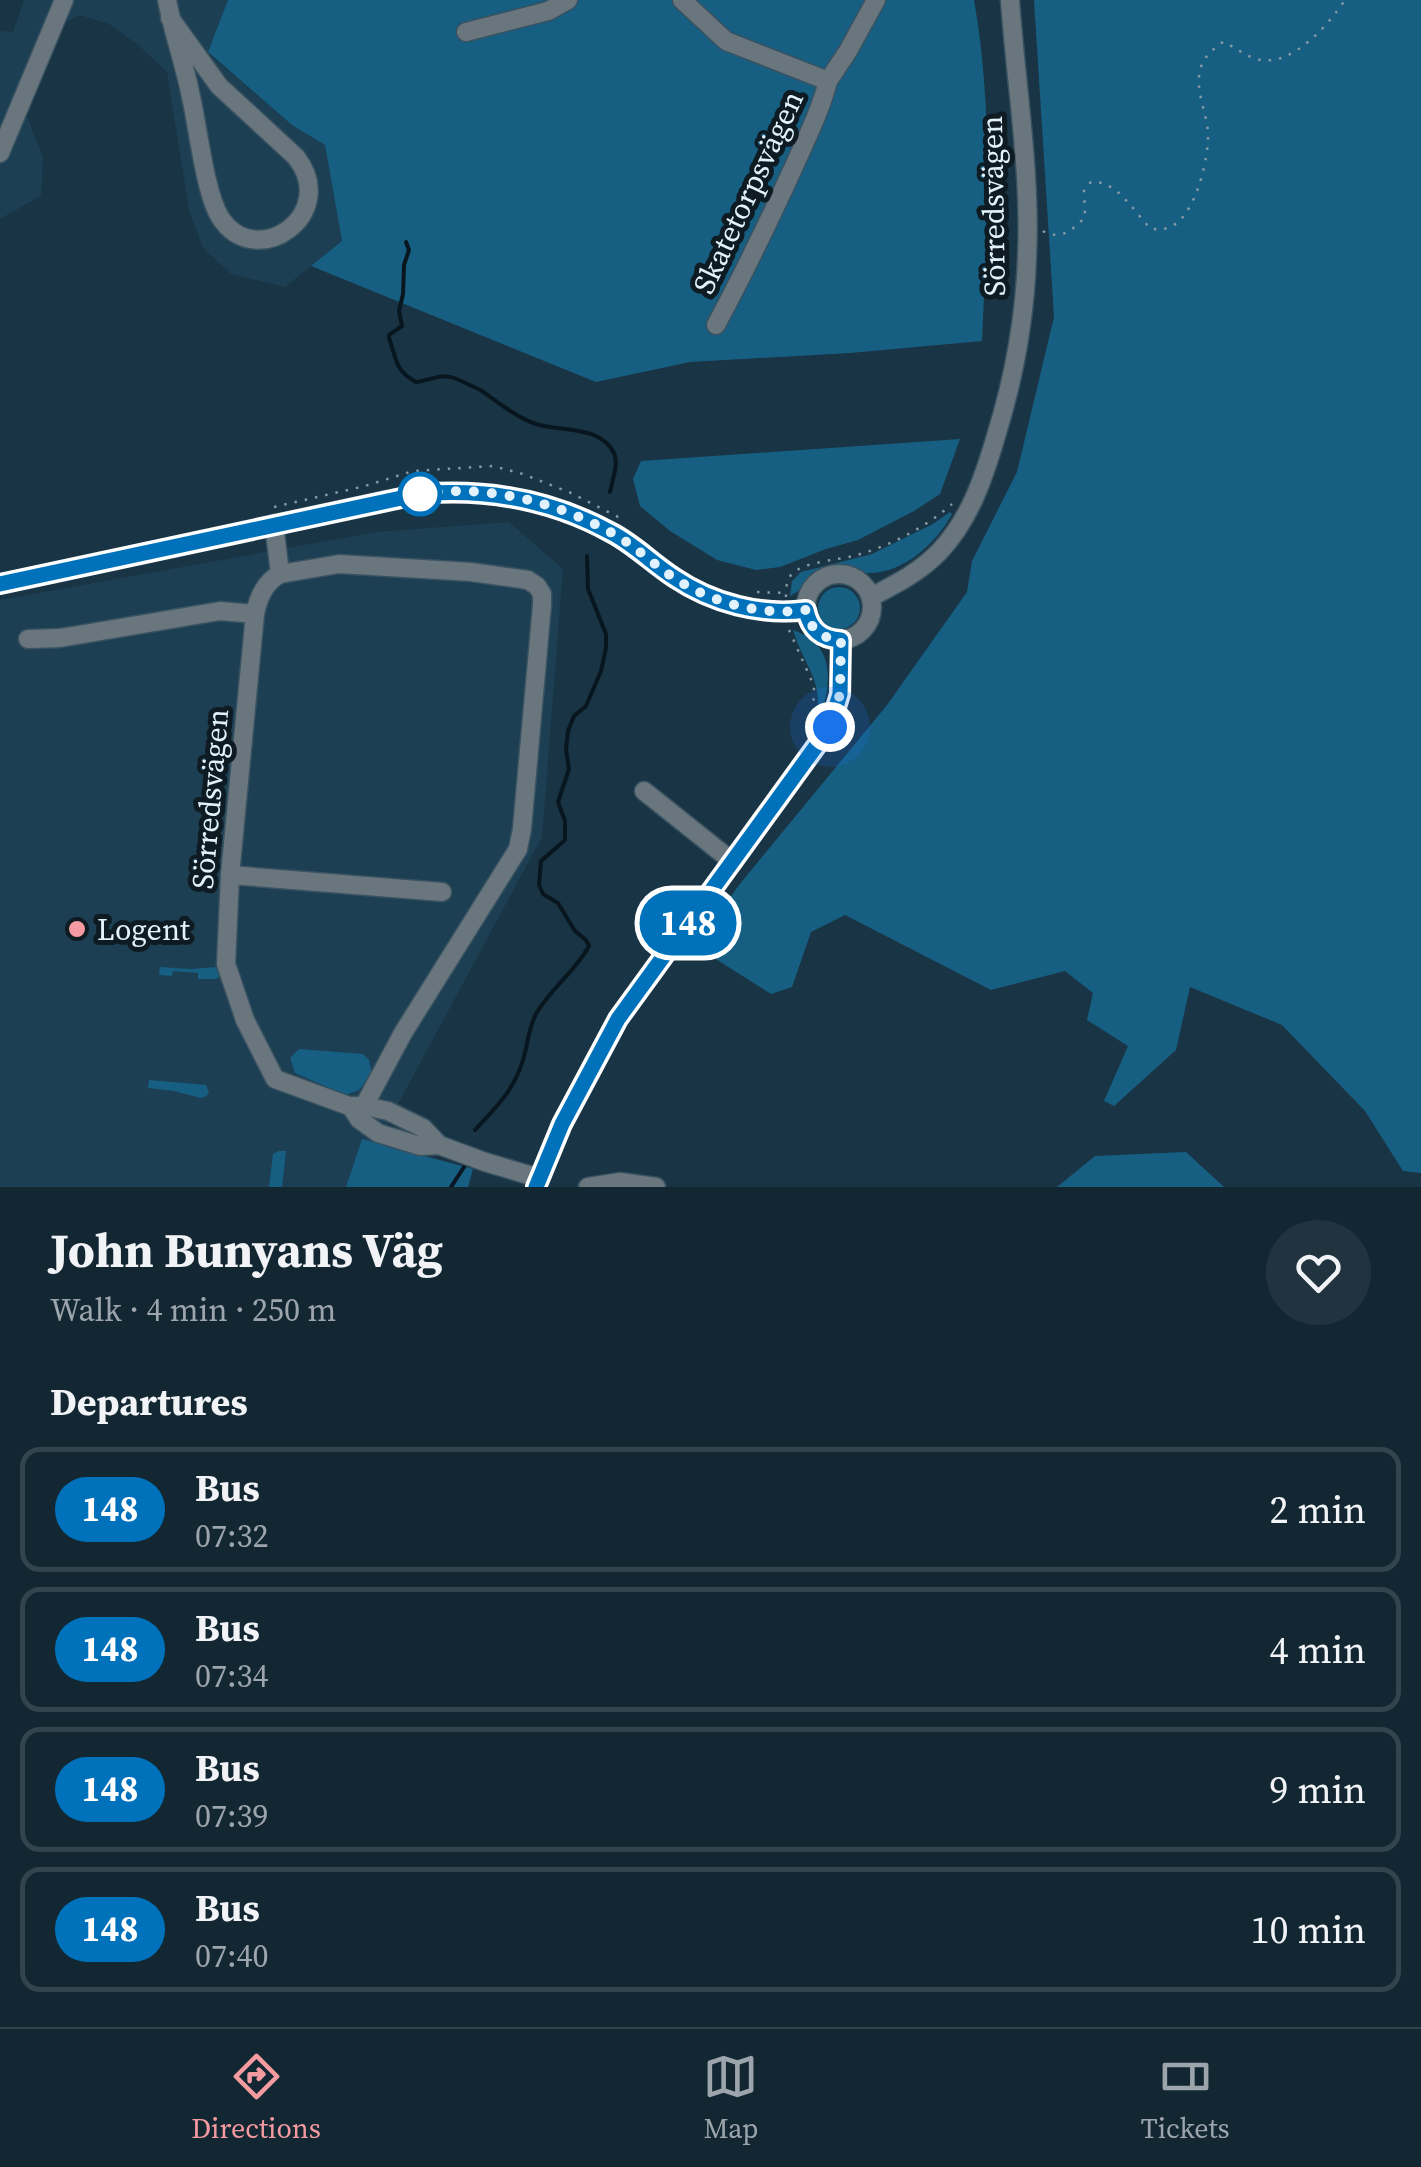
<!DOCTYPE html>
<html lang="en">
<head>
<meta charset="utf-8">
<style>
	body { margin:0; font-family:"Source Serif 4",serif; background:#20333f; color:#f1f3f6; height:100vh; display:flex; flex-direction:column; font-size:38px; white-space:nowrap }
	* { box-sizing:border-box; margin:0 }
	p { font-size:32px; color:#9da5ac }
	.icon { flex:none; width:55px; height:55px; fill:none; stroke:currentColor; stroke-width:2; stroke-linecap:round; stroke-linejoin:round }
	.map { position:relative; height:1187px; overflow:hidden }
	.details { display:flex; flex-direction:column; background:#132733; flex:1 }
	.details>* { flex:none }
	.badge { padding:0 20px; border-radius:32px; font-size:35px; line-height:65px }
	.you { position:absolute; width:50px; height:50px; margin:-25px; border:8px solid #fff; border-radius:50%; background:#1a73e8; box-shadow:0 0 0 15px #1a73e833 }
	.map>.badge { position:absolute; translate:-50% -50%; box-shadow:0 0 0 5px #fff }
	h2 { padding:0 50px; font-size:38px; line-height:90px }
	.round { display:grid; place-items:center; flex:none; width:105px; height:105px; border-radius:52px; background:#20333f }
	.summary { display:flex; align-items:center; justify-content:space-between; height:170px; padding:0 50px }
	h1 { font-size:48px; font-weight:700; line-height:75px }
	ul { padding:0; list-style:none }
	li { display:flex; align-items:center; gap:30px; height:125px; margin:0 20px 15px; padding:0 30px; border:5px solid #32444e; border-radius:20px }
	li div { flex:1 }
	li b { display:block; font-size:38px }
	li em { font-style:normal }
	li .badge { min-width:110px; font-weight:700; text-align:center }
	.tabs { display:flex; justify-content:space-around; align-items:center; height:140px; border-top:2px solid #32444e; background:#132733; font-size:28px; color:#9da5ac }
	.tabs a { display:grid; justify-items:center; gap:5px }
	.tabs .selected { color:#f49aa1 }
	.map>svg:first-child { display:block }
	.built { fill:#1c3f53 }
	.green { fill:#175f82 }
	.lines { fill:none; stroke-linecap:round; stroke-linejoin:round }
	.stream { stroke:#08161f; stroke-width:4 }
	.minor-casing { stroke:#395261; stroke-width:21 }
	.path { stroke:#8499a6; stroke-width:2.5; stroke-dasharray:2.5 8; stroke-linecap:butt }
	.minor { stroke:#69767e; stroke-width:18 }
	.line-casing { stroke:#fff; stroke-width:22 }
	.line { stroke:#0072bc; stroke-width:15 }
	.walk { stroke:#e2f2fc; stroke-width:10; stroke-dasharray:0 18 }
	.stop-dot { fill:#fff; stroke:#0072bc; stroke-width:5 }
	.poi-dot { fill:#f49aa1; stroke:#0f1b22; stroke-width:4 }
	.labels { text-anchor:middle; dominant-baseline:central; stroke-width:10; stroke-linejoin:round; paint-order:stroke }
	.street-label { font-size:30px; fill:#e2f2fc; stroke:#0f1b22 }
	.poi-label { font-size:30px; fill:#e2f2fc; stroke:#0f1b22; text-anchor:start }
</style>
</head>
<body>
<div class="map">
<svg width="1421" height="1187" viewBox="0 0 1421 1187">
	<rect width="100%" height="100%" fill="#193444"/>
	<g class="built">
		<path d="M 24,0 L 228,0 L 208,53 L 292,125 L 325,145 L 342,241 L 285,287 L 231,274 L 203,248 L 189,210 L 167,72 L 138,45 L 109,24 L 79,15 L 62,24 L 27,116 L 43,158 L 41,196 L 0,219 L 0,31 L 13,32 Z"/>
		<path d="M 509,522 L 563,569 L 542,837 L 376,1145 L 362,1140 L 346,1187 L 0,1187 L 0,600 L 376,532 Z"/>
	</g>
	<g class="green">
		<path d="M 228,0 L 974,0 C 994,112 987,228 982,341 L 850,353 L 690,362 L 596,382 L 311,266 L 342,241 L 325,145 L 292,125 L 208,52 Z"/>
		<path d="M 1034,0 L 1421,0 L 1421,1173 L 1403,1171 L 1365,1111 L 1282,1025 L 1190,987 L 1176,1050 L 1114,1106 L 1104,1101 L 1128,1046 L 1087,1020 L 1093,993 L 1065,971 L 991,990 L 845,915 L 811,932 L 792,987 L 771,994 L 695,946 L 739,885 L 887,705 L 967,592 L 972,561 L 1017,472 L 1054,317 Z"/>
		<path d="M 960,439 L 940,494 L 914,511 L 858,540 L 826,549 L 780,567 L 756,570 L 717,560 L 670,531 L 640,506 L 633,479 L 641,461 Z"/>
		<path d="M 950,512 L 952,514 C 936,544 902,575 865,573 C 852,572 842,564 828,569 C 812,574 805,589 790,596 L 792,581 L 801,572 L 872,554 L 933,524 Z"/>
		<circle cx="839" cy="608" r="21"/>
		<path d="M 793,630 C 838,645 832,688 817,724 L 815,723 C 826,682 804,667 793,630 Z"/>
		<path d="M 160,967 L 191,969 L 217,967 L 219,971 L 219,977 L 215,979 L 198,979 L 198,973 L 173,971 L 172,976 L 159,975 Z"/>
		<path d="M 299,1049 L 363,1054 L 369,1060 L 372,1074 L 359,1090 L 346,1095 L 295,1073 L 290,1058 Z"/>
		<path d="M 149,1080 L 206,1085 L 209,1093 L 205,1097 L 201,1098 L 174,1091 L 148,1088 Z"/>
		<path d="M 362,1139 L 473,1169 L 468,1187 L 346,1187 Z"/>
		<path d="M 279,1151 L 286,1151 L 282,1187 L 269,1187 L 273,1154 Z"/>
		<path d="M 1186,1152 L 1224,1187 L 1057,1187 L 1095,1156 Z"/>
	</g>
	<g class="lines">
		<g class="stream">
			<path d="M 406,242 L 409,250 L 404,265 L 403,294 L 399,311 L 402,326 L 389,335 L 389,338 C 397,359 394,370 416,382 C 429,381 441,373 454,378 C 459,380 479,389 482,391 C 499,403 516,417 536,424 C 561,432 600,425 614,453 C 619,464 612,481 610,492"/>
			<path d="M 475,1130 C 497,1106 513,1092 523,1060 C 528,1044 528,1029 536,1014 C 550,989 575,972 589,946 L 586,940 L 575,931 L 558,903 L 543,894 L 539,885 L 541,861 L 565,840 L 565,821 L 558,802 L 569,769 L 566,750 L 568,731 L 574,716 L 586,706 L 601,671 L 606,648 L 606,634 L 588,589 L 587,556"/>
			<path d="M 451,1187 L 464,1167"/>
		</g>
		<defs>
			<g id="minor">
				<path d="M 167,0 C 173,33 185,65 191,97 C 198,127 205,193 220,217 C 255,273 341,215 296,157 L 219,86 L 170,18"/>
				<path d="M 682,0 L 726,41 L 828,81 L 848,51 L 876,0"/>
				<path d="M 466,32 L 548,11 L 568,0"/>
				<path d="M 0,153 L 64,0"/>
				<path d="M 716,325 C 745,271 771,217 796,162 C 808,135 821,109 828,81"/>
				<path d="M 274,524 L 280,574"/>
				<circle cx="839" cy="607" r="33"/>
				<path d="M 0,584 L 387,500 C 470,484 537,493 611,533 C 634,545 653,564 674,578 C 712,603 761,616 806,611"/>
				<path d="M 871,597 C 896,584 920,572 940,551 C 970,519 984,477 996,436 C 1014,378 1025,318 1027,257 C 1031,172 1016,85 1010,0"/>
				<path d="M 28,639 L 60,638 L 220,611 L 255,614"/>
				<path d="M 644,791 L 733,862"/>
				<path d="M 230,875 L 442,892"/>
				<path d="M 353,1110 L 359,1119 L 378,1133 L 420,1146 L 439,1145 L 485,1162 L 539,1178"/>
				<path d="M 359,1119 L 364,1106 L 403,1033 L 518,849 L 522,829 L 542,605 L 542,594 L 537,586 L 528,580 L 471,572 L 339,564 L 280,574 C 265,582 258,598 255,614 L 230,875 L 226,964 L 245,1020 L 275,1079 L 349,1106 L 364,1106 L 388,1111 L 423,1128 L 439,1145"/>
				<path d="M 536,1187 L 562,1124 L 618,1019 L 830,727 L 841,693 L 841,640"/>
				<path d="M 588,1187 L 620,1182 L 656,1187"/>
			</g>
		</defs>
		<use href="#minor" class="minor-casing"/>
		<g class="path">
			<path d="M 1043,231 C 1060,241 1073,230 1085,217 L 1084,190 L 1091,182 C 1117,180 1134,212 1151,229 C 1157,229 1162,230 1167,228 C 1195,221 1209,158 1208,133 C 1207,113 1195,91 1200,71 C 1202,58 1213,49 1223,42 C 1236,47 1247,58 1261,60 C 1294,65 1329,24 1345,0"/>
			<path d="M 274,507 L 365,486 L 413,471 L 493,466 L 523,474 L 571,493 L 624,520"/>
			<path d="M 757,592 L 784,593"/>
			<path d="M 786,597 C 786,589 786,580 792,574 C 803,562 837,560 853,556 C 888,547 925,528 952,504"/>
			<path d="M 789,630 L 814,686 L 813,721"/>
		</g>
		<use href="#minor" class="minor"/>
	</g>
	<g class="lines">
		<defs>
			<path id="line" d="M 0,584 L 420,494 C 489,488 552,500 612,533 C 635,545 653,564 675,578 C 712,603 761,616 806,610 C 810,630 822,639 841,640 L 840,694 L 830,727 L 618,1019 L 562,1124 L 536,1187"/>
		</defs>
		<use href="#line" class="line-casing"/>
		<use href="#line" class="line"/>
		<path class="walk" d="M 420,494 C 486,484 554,501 612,533 C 634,545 653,564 674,578 C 712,603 761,616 806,610 C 810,630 822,639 841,640 L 840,694 L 830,727"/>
	</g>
	<circle class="stop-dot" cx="420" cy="494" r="20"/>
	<circle class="poi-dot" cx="77" cy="929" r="10"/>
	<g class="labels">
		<g class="street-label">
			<text transform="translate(748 192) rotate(-65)">Skatetorpsvägen</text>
			<text transform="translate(993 206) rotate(-91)">Sörredsvägen</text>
			<text transform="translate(210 799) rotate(-85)">Sörredsvägen</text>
		</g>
		<g class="poi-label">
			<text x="97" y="929">Logent</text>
		</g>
	</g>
</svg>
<div class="you" style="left:830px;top:727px"></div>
<b class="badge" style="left:688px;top:923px;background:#0072bc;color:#fff">148</b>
</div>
<section class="details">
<div class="summary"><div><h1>John Bunyans Väg</h1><p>Walk · 4 min · 250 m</p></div><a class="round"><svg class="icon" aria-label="heart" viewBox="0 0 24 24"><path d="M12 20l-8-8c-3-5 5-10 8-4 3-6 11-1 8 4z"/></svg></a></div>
<h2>Departures</h2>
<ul>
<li><span class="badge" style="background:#0072bc;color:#fff">148</span><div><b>Bus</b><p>07:32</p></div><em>2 min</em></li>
<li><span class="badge" style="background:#0072bc;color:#fff">148</span><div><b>Bus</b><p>07:34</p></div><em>4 min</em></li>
<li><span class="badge" style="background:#0072bc;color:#fff">148</span><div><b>Bus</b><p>07:39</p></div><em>9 min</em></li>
<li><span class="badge" style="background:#0072bc;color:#fff">148</span><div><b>Bus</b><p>07:40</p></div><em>10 min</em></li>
</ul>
</section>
<nav class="tabs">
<a class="selected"><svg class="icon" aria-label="directions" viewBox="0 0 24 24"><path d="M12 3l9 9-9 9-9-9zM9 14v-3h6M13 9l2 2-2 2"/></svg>Directions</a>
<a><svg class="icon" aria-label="map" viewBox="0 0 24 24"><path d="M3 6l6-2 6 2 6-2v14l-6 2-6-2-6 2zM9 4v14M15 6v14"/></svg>Map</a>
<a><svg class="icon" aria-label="tickets" viewBox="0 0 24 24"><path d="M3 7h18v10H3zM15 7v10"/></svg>Tickets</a>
</nav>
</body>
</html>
